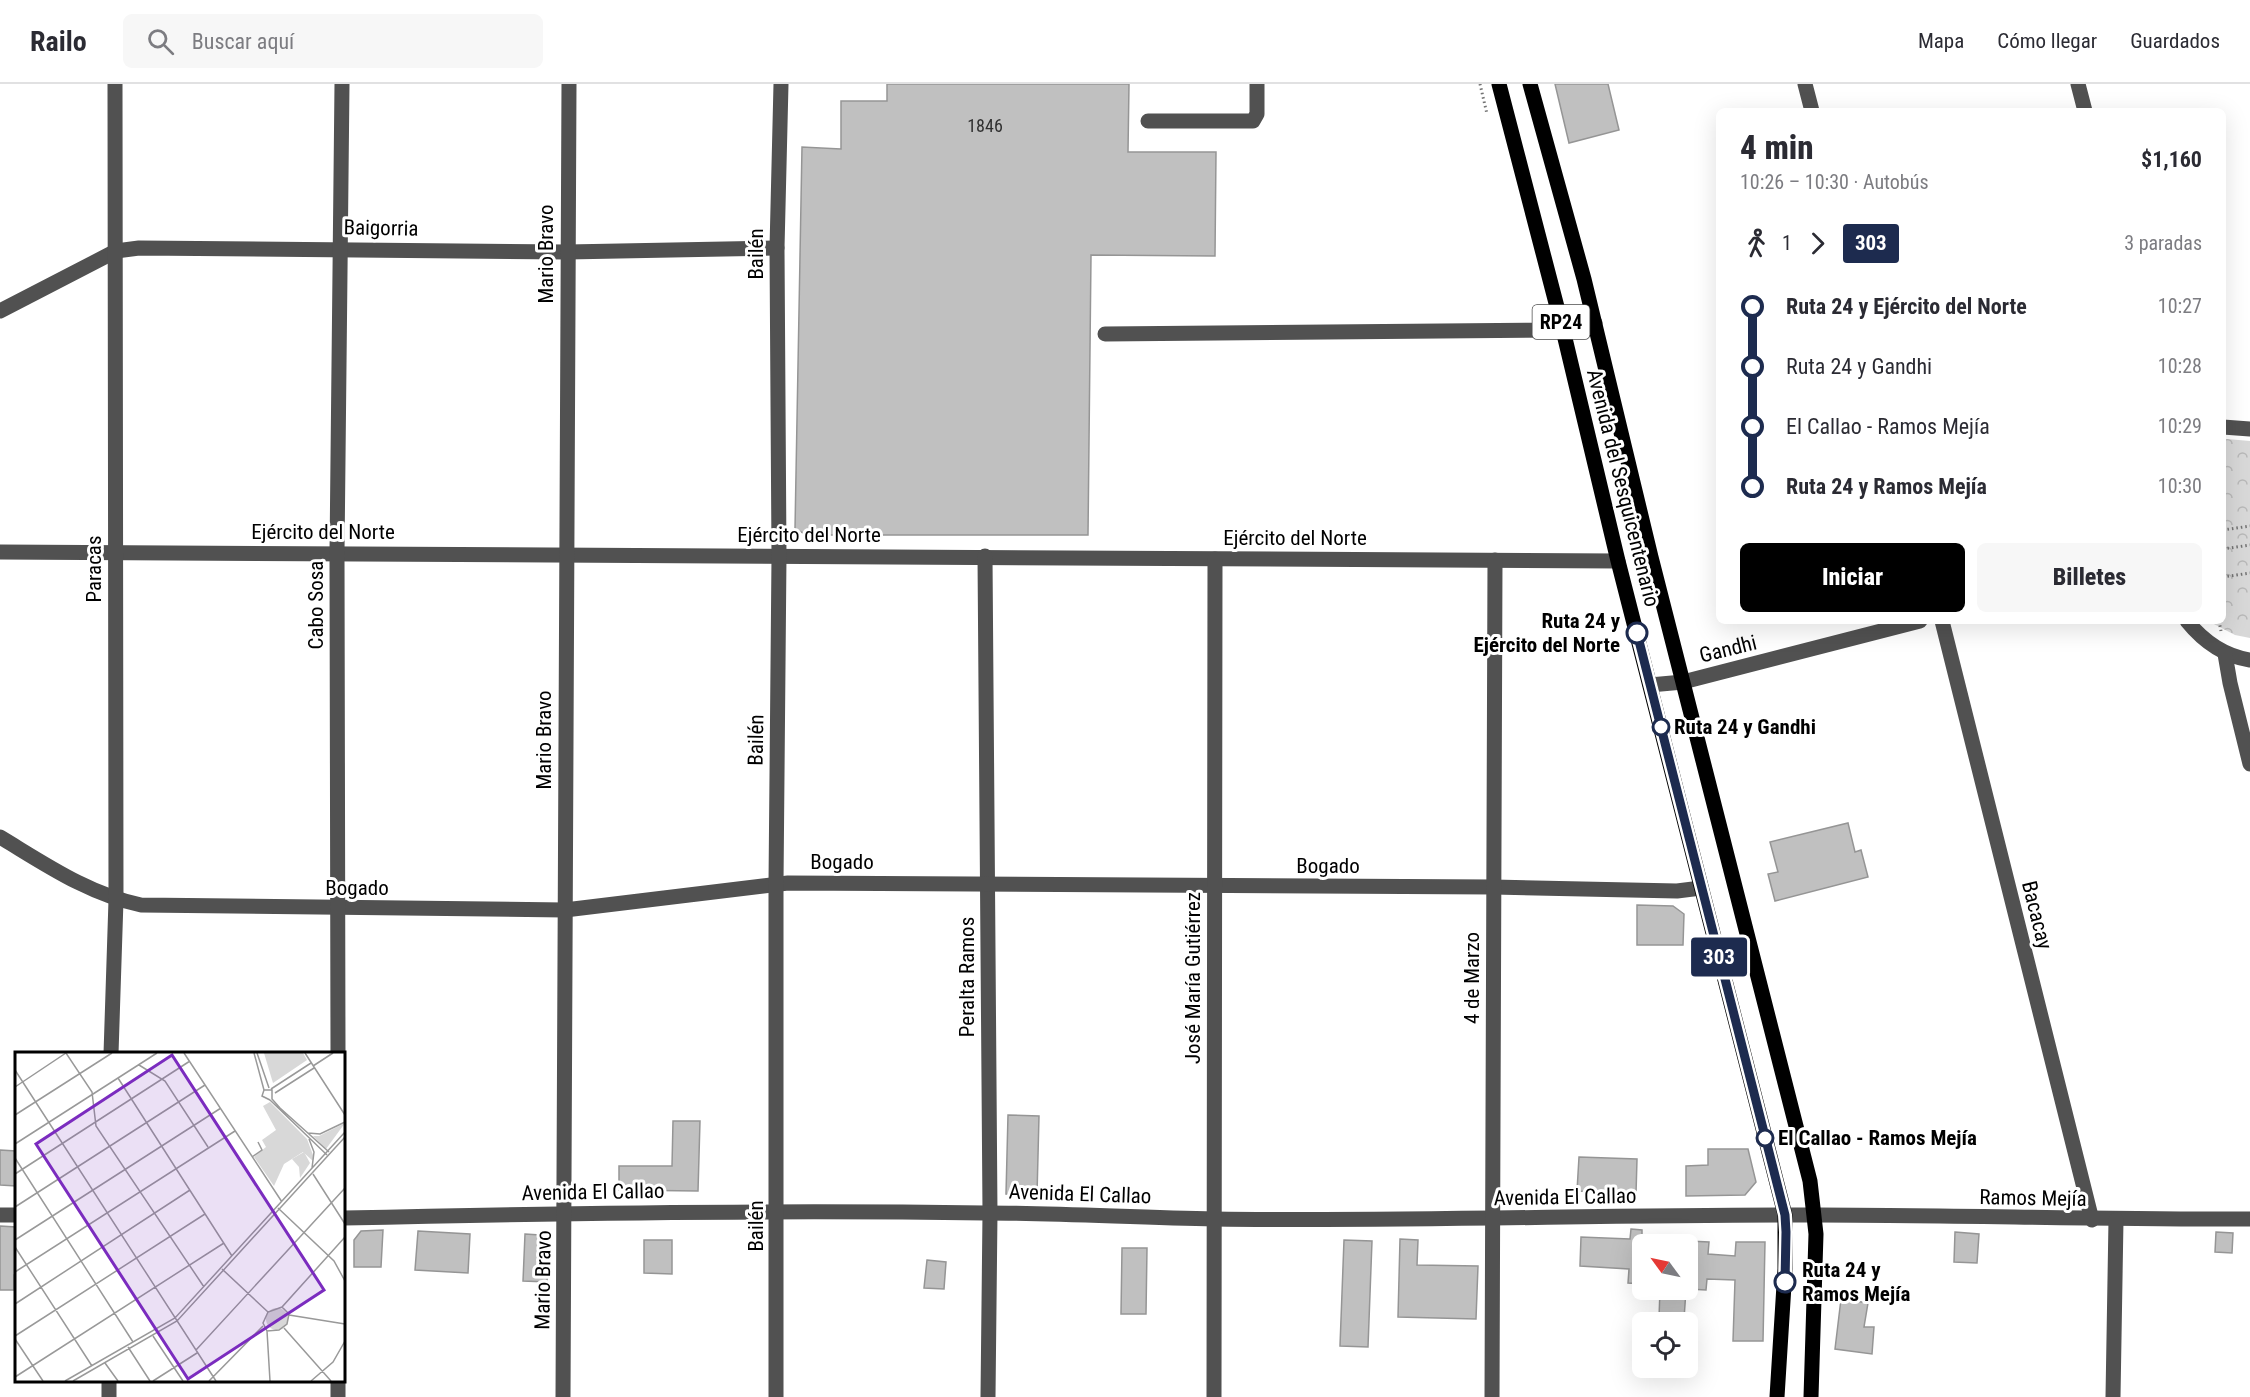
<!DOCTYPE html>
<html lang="es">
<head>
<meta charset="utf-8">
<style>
	body { margin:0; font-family:"Roboto Condensed",sans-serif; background:#f7f7f7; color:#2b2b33; height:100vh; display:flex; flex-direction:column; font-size:22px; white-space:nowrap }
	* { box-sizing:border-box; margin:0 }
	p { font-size:20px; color:#7c7c81 }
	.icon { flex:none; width:33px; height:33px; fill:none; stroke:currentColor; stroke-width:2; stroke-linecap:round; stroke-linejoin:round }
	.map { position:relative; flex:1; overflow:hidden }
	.side { position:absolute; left:1716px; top:24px; width:510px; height:516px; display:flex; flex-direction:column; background:#fff; border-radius:9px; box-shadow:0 6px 24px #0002 }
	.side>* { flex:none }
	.badge { padding:0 12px; border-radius:4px; font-size:21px; line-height:39px }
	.needle { width:39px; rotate:303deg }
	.controls { position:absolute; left:1632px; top:1150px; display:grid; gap:12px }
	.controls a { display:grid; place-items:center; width:66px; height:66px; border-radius:9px; background:#fff; box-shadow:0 6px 24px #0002; font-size:30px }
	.map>.badge { position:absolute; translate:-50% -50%; box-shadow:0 0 0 3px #fff }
	.legs { display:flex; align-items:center; gap:9px; height:66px; padding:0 24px; font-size:20px }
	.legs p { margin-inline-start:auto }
	.head { display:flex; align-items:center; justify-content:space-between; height:102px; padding:0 24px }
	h1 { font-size:33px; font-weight:800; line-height:45px }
	.button { display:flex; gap:12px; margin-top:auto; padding:12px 24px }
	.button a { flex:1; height:69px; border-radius:9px; background:#000; color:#fff; font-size:24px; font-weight:800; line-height:69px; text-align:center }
	.button a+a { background:#f7f7f7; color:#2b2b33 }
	ul { padding:0 24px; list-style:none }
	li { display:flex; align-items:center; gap:21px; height:60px; font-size:22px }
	li i { display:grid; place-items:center; width:9px; height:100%; margin:0 8px; background:currentColor }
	li i::after { content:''; width:15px; height:15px; margin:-8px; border:4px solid; border-radius:50%; background:#fff }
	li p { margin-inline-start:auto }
	li:first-child i { background:linear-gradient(#0000 50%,currentColor 0) }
	li:last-child i { background:linear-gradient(currentColor 50%,#0000 0) }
	header { display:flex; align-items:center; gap:36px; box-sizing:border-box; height:84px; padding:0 30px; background:#fff; border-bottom:2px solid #e1e1e2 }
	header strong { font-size:28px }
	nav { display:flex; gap:33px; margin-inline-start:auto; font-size:21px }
	.search { width:420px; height:54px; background:#f7f7f7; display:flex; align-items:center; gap:15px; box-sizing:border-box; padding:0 21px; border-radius:9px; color:#7c7c81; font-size:22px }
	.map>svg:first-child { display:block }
	.forest { fill:url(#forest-crowns) }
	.building { fill:#c0c0c0; stroke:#959595; stroke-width:1.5 }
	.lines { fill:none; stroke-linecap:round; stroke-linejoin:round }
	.path { stroke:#737373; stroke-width:3; stroke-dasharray:1.5 3; stroke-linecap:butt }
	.minor { stroke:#515151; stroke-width:15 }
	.major { stroke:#000; stroke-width:15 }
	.line-1-casing { stroke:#fff; stroke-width:14 }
	.line-1 { stroke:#1d2b4f; stroke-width:9 }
	.stop-1-dot { fill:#fff; stroke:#1d2b4f; stroke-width:3 }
	.labels { text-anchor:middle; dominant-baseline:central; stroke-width:6; stroke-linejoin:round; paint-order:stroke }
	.number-label { font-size:18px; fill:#303030 }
	.shield { fill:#fff; stroke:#4c4c4c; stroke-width:1.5 }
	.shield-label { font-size:20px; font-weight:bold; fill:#000 }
	.street-label { font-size:21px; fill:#000; stroke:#fff }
	.stop-label { font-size:21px; font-weight:bold; fill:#000; stroke:#fff; text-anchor:start }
	.inset-road { fill:none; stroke:#999; stroke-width:1.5 }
	.view { fill:#7b2cbf; fill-opacity:0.15; stroke:#7b2cbf; stroke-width:3 }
	.inset-edge { fill:none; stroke:#000; stroke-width:3 }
</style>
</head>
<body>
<header>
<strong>Railo</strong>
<div class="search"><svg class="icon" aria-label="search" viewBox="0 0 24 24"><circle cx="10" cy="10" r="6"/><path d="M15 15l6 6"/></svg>Buscar aquí</div>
<nav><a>Mapa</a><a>Cómo llegar</a><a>Guardados</a></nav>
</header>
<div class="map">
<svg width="2250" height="1313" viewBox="0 0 2250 1313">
	<defs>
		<pattern id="forest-crowns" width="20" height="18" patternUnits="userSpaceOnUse" patternTransform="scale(1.5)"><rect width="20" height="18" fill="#d8d8d8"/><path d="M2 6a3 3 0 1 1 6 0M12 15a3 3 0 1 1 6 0" fill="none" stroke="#b8b8b8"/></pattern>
	</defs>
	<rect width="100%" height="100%" fill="#fff"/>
	<path class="forest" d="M 2227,355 L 2250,357 L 2250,554 L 2235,551 L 2208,537 L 2223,537 L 2223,356 Z"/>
	<g class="building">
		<path d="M 887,0 L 1129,0 L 1128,68 L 1216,68 L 1215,172 L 1091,171 L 1088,451 L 807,451 L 795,445 L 802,63 L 841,65 L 841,17 L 887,17 Z"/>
		<path d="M 1555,0 L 1608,0 L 1619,46 L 1569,59 Z"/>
		<path d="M 1848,739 L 1855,768 L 1861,766 L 1868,793 L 1775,817 L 1768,790 L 1778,788 L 1770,758 Z"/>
		<path d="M 1637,821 L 1673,822 L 1684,830 L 1683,861 L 1637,861 Z"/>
		<path d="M 1008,1031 L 1039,1032 L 1037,1111 L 1006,1110 Z"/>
		<path d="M 673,1037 L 700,1037 L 698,1107 L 619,1106 L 619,1082 L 672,1082 Z"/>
		<path d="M 1708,1065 L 1748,1065 L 1756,1098 L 1745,1111 L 1686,1112 L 1686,1082 L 1708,1081 Z"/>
		<path d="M 0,1066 L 16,1067 L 16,1102 L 0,1101 Z"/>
		<path d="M 1579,1073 L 1637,1075 L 1636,1110 L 1577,1107 Z"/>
		<path d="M 0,1142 L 16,1143 L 16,1191 L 14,1191 L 14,1206 L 0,1206 Z"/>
		<path d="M 1631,1145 L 1642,1146 L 1642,1200 L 1628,1199 L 1629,1185 L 1580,1182 L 1581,1153 L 1630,1155 Z"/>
		<path d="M 383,1146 L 381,1183 L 354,1183 L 354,1156 L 361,1147 Z"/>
		<path d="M 418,1147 L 470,1150 L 468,1189 L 415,1186 Z"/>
		<path d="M 1955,1148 L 1979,1150 L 1977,1179 L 1954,1178 Z"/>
		<path d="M 2216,1148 L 2233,1149 L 2232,1169 L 2215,1168 Z"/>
		<path d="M 525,1150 L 540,1151 L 549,1160 L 547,1198 L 523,1197 Z"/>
		<path d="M 1400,1155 L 1418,1156 L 1417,1181 L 1478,1182 L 1476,1235 L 1398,1233 Z"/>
		<path d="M 644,1156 L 672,1156 L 672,1190 L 644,1189 Z"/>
		<path d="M 1344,1156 L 1372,1157 L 1368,1263 L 1340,1262 Z"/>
		<path d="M 1688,1157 L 1709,1158 L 1708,1170 L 1735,1172 L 1736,1158 L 1765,1158 L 1763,1257 L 1733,1257 L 1735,1196 L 1707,1195 L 1706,1206 L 1688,1205 Z"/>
		<path d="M 1122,1164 L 1147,1164 L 1146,1230 L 1121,1230 Z"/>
		<path d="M 927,1176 L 946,1178 L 944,1205 L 924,1204 Z"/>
		<path d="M 1660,1206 L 1686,1206 L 1684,1235 L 1659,1234 Z"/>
		<path d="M 1841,1215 L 1868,1219 L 1864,1243 L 1874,1243 L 1872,1270 L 1835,1265 Z"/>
	</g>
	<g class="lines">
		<g class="path">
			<path d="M 1480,0 L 1487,30"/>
			<path d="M 2223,446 L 2250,442"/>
			<path d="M 2223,465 L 2250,461"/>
			<path d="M 2223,493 L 2250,489"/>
			<path d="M 2219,537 L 2221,547"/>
		</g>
		<g class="minor">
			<path d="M 1805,0 L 1812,27"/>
			<path d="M 2078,0 L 2085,27"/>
			<path d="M 1148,37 L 1253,37 L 1257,30 L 1257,0"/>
			<path d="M 0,227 L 116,167 L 139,164 L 567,168 L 777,164"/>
			<path d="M 1105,250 L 1563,246 L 1595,239"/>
			<path d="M 2223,343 L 2250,345"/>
			<path d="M 0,468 L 1618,477"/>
			<path d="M 985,472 L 990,1129 L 988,1313"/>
			<path d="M 1942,537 L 2092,1136"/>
			<path d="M 2187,537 C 2204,558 2224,572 2250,576"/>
			<path d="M 2225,570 L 2230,599 L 2250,680"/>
			<path d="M 1650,601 L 1683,598 L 1920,537"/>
			<path d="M 0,753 C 45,780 88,810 141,821 L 565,826 L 788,799 L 1493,803 L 1677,807 L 1701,804"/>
			<path d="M 111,970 L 116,816 L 115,0"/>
			<path d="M 338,970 L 337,469 L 342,0"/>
			<path d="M 0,1131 L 16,1131"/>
			<path d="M 344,1134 C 557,1129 771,1126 985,1129 C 1062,1129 1139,1134 1215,1135 C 1416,1138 1618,1130 1819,1131 C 1963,1131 2106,1136 2250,1135"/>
			<path d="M 109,1313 L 109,1296"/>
			<path d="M 338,1313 L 338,1296"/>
			<path d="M 563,1313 L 569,0"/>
			<path d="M 776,1313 L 776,800 L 779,472 L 777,164 L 781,0"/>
			<path d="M 1214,1313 L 1215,475"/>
			<path d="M 1492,1313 L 1495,476"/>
			<path d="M 2113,1313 L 2116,1136"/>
		</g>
		<g class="major">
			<path d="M 1499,0 L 1563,246 L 1618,477 L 1785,1131 L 1785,1185 L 1777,1313"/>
			<path d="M 1530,0 L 1584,195 L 1651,473 L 1810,1097 L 1816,1150 L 1811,1313"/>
		</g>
	</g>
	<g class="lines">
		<defs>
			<path id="line-1" d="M 1637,549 L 1785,1131 L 1786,1148 L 1785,1198"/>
		</defs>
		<use href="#line-1" class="line-1-casing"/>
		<use href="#line-1" class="line-1"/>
	</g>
	<g class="stop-1-dot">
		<circle cx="1637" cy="549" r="10"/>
		<circle cx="1661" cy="643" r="8"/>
		<circle cx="1765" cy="1054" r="8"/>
		<circle cx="1785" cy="1198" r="10"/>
	</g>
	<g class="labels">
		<g class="number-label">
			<text x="985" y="41">1846</text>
		</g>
		<rect class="shield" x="1532.5" y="221" width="57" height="34" rx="4.5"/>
		<g class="shield-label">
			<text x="1561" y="238">RP24</text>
		</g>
		<g class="street-label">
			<text transform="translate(381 144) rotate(1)">Baigorria</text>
			<text transform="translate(546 170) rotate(-90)">Mario Bravo</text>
			<text transform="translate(756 170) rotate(-90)">Bailén</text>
			<text transform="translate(1623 404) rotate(76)">Avenida del Sesquicentenario</text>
			<text x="323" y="448">Ejército del Norte</text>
			<text x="809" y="451">Ejército del Norte</text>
			<text x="1295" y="454">Ejército del Norte</text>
			<text transform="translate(94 485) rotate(-90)">Paracas</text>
			<text transform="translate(316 521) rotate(-90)">Cabo Sosa</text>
			<text transform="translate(1728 565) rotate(-14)">Gandhi</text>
			<text transform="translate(544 656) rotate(-90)">Mario Bravo</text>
			<text transform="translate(756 656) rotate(-89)">Bailén</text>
			<text x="842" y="778">Bogado</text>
			<text x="1328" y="782">Bogado</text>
			<text x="357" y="804">Bogado</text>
			<text transform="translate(2037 831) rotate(76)">Bacacay</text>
			<text transform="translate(967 893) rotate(-90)">Peralta Ramos</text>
			<text transform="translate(1193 894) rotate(-90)">José María Gutiérrez</text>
			<text transform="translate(1472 894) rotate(-90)">4 de Marzo</text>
			<text transform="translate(593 1108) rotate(-1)">Avenida El Callao</text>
			<text transform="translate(1080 1110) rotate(2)">Avenida El Callao</text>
			<text transform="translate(1565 1113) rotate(-1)">Avenida El Callao</text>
			<text transform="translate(2033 1114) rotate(1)">Ramos Mejía</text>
			<text transform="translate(756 1142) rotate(-90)">Bailén</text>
			<text transform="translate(543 1196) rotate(-89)">Mario Bravo</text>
		</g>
		<g class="stop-label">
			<text x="1620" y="537" text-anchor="end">Ruta 24 y<tspan x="1620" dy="24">Ejército del Norte</tspan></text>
			<text x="1674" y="643">Ruta 24 y Gandhi</text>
			<text x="1778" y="1054">El Callao - Ramos Mejía</text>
			<text x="1802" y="1186">Ruta 24 y<tspan x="1802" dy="24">Ramos Mejía</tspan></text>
		</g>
	</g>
	<g transform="translate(15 968)">
		<rect width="330" height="330" fill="#fff"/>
		<path d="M 255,50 L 292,87 L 298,103 L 298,109 L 288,100 L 269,112 L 259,134 L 239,105 L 251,95 L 247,88 L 261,78 L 248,54 ZM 330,71 L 311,97 L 298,84 L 304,84 Z" fill="#d8d8d8"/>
		<path d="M 249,1 L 288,1 L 292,8 L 258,31 ZM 289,100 L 295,111 L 285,126 L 284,115 L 277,107 ZM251 267a11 11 0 1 1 22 0a11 11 0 1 1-22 0Z" fill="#d8d8d8"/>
		<path class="inset-road" d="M 169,1 L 267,150M 239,1 L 249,38 L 247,44 L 255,48M 242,1 L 254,36M 290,1 L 330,63M 124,13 L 150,29 L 193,95M 298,14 L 318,1M 0,18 L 201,329M 103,26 L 217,204M 0,35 L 51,1 L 77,40 L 81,74 L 189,235M 256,37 L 296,11M 249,38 L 257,38 L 257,47 L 265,56 L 314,100M 260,41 L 299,16M 255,48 L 312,103M 0,63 L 97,1M 293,81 L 305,82 L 330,70M 294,87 L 299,100 L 297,116M 0,92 L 142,1M 237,105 L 247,98 L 243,90M 0,106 L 118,290M 0,122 L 175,9M 298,122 L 330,172M 0,155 L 190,33M 263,156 L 319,209 L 330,229M 0,188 L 206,56M 0,195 L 77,314M 207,217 L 253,260M 0,220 L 220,79M 0,252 L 175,138M 267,255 L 274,262 L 272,272 L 264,278 L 252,279 L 248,271 L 253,260 L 267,255 L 330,185M 274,263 L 330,272M 269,276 L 316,329M 252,279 L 255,329M 0,284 L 190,162M 138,284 L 168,329M 0,287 L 28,329M 113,295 L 135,329M 181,298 L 330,136M 90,311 L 103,329M 0,325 L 209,191M 50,329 L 160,266 L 330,80M 58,329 L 162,269 L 330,85M 138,329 L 182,301M 194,329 L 248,274M 296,329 L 318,310 L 330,289"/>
		<path class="view" d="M 157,3 L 309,238 L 173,327 L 21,92 Z"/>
		<rect width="330" height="330" class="inset-edge"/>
	</g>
</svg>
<div class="controls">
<a><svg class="needle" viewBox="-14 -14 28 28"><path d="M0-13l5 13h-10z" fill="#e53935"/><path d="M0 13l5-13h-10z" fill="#7c7c81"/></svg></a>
<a><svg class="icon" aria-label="locate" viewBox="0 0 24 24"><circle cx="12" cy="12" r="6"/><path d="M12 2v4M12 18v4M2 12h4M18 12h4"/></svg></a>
</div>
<b class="badge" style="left:1719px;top:873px;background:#1d2b4f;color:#fff">303</b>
<section class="side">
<div class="head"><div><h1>4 min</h1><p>10:26 – 10:30 · Autobús</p></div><b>$1,160</b></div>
<div class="legs"><svg class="icon" aria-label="walk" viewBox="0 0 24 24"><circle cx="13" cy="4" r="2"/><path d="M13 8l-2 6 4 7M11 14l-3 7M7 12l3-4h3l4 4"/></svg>1<svg class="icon" aria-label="forward" viewBox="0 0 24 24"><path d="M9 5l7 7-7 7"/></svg><b class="badge" style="background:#1d2b4f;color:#fff">303</b><p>3 paradas</p></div>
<ul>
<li><i style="color:#1d2b4f"></i><b>Ruta 24 y Ejército del Norte</b><p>10:27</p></li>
<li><i style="color:#1d2b4f"></i><span>Ruta 24 y Gandhi</span><p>10:28</p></li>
<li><i style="color:#1d2b4f"></i><span>El Callao - Ramos Mejía</span><p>10:29</p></li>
<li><i style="color:#1d2b4f"></i><b>Ruta 24 y Ramos Mejía</b><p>10:30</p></li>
</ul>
<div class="button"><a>Iniciar</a><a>Billetes</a></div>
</section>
</div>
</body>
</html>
